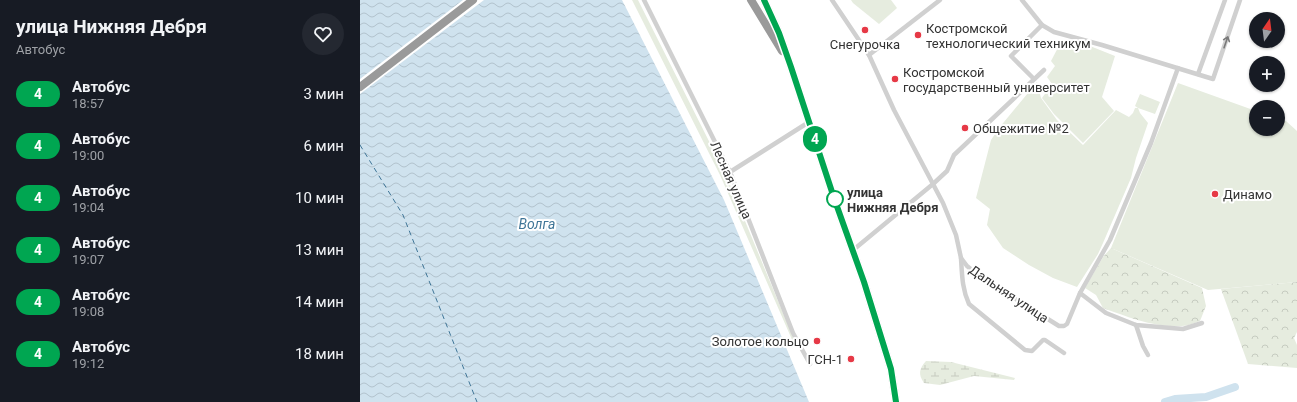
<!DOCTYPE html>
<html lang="ru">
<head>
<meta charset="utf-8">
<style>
	body { margin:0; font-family:Roboto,sans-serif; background:#242831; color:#f1f3f6; height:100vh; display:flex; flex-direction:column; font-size:15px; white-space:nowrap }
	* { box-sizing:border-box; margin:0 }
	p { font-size:13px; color:#9ea1a6 }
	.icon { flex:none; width:22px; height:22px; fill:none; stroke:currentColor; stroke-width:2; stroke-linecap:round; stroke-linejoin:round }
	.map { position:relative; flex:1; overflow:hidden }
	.details { display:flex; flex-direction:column; background:#171b24; width:360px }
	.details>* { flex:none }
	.badge { padding:0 8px; border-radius:13px; font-size:14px; line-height:26px }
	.needle { width:26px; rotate:14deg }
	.buttons { position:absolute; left:889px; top:12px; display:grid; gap:8px }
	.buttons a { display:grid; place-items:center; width:36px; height:36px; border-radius:50%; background:#171b24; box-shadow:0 1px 3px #0004; font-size:20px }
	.map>.badge { position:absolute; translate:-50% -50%; box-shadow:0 0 0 2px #fff }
	.round { display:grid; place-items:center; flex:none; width:42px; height:42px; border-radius:21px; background:#242831 }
	.headline { display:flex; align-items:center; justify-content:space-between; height:68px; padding:0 16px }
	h1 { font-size:19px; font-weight:700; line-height:30px }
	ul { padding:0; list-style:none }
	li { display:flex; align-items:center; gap:12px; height:52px; padding:0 16px }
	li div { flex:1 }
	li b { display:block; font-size:15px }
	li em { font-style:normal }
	li .badge { min-width:44px; font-weight:700; text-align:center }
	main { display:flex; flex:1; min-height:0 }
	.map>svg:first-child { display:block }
	.green { fill:#e6ecdf }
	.forest { fill:url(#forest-crowns) }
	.wetland { fill:url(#wetland-marsh) }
	.water { fill:url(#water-waves) }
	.pier { fill:#fff }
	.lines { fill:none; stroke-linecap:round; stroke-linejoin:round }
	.river { stroke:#cfe2ee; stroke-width:8 }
	.ferry { stroke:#3f7597; stroke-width:1; stroke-dasharray:5 4; stroke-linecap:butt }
	.street { stroke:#d0d0d0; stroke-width:4.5 }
	.highway { stroke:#9a9a9a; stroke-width:8 }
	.oneway { stroke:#7a7a7a }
	.line-casing { stroke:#fff; stroke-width:9 }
	.line { stroke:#00a651; stroke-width:6 }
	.poi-dot { fill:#e63946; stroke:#fff; stroke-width:1.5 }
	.stop-dot { fill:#fff; stroke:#00a651; stroke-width:2 }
	.labels { text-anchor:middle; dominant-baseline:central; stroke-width:4; stroke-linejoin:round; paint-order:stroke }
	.poi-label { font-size:13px; fill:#333; stroke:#fff; text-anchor:start }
	.street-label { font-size:13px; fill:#333; stroke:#fff }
	.stop-label { font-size:13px; font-weight:bold; fill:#333; stroke:#fff; text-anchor:start }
	.water-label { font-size:14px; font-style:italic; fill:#3f7597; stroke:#fff }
</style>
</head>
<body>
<main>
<section class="details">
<div class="headline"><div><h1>улица Нижняя Дебря</h1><p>Автобус</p></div><a class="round"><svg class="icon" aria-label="heart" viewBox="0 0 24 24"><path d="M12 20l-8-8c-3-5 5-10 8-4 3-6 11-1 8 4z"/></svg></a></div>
<ul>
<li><span class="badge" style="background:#00a651;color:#fff">4</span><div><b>Автобус</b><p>18:57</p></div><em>3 мин</em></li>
<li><span class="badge" style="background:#00a651;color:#fff">4</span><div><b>Автобус</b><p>19:00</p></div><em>6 мин</em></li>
<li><span class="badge" style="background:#00a651;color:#fff">4</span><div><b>Автобус</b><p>19:04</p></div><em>10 мин</em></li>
<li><span class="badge" style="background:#00a651;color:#fff">4</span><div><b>Автобус</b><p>19:07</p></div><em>13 мин</em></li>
<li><span class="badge" style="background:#00a651;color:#fff">4</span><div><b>Автобус</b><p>19:08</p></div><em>14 мин</em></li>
<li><span class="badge" style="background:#00a651;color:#fff">4</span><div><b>Автобус</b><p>19:12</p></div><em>18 мин</em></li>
</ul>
</section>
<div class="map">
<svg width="937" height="402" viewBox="0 0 937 402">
	<defs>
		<pattern id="forest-crowns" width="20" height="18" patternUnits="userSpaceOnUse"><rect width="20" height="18" fill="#e6ecdf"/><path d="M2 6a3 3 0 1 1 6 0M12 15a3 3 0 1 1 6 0" fill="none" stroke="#c6cbc0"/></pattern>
		<pattern id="wetland-marsh" width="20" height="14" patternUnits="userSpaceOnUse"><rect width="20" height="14" fill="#e6ecdf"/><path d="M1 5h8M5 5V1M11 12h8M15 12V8" fill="none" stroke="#c6cbc0"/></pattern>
		<pattern id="water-waves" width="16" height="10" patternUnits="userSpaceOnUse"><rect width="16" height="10" fill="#cfe2ee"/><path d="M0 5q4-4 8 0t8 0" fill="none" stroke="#b2c2cd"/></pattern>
	</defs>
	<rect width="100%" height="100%" fill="#fff"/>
	<g class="green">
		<path d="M 272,0 L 278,0 L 366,175 L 435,342 L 433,342 L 360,175 Z"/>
		<path d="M 491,0 L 531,0 L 537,8 L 519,24 L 493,3 Z"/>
		<path d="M 702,40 L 724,47 L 730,46 L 755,56 L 742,97 L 754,111 L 723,143 L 694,114 L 682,98 L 692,84 L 687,77 L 695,66 L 691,61 Z"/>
		<path d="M 677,82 L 681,98 L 697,120 L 723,145 L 756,110 L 769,117 L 773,113 L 775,108 L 778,108 L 775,106 L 780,94 L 800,102 L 795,114 L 778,108 L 780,113 L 788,123 L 776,158 L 771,178 L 743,243 L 738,254 L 717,287 L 693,278 L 669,265 L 643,248 L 627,225 L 630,209 L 616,198 L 631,140 L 639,128 Z"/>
		<path d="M 818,83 L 896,111 L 896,129 L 918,129 L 918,118 L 926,121 L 937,131 L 937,282 L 848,290 L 751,248 Z"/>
	</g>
	<g class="forest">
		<path d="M 751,248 L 842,288 L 846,306 L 840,321 C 834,323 828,326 822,326 C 795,328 768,317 743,308 L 736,295 L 725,288 L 743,257 Z"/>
		<path d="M 937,282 L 937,332 L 934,338 L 937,345 L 937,368 L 888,364 L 861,289 Z"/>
	</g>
	<path class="wetland" d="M 566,361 L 591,362 L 655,378 L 654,380 L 614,376 L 580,385 L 564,383 C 558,374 559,369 566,361 Z"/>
	<path class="water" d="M 0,0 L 262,0 L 364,200 L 449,402 L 0,402 Z"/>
	<path class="pier" d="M 103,0 L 124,0 L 0,94 L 0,79 Z"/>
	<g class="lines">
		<path class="river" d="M 805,402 L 815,399 L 846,397 L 875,387"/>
		<path class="ferry" d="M 0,145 L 43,215 L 117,402"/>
		<g class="street">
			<path d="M 284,0 L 370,172 L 433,333 L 450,364"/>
			<path d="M 472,0 L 509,55 L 534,110 L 583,203 L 596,235 L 601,258 L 607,266 L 622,278 L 699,326 L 704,326 L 707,324 L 720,293 L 750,240 L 791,143 L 818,68"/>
			<path d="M 662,0 L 682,25 L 694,32 L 742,45 L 853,79 L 880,0"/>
			<path d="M 509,55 L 580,0"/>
			<path d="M 838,74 L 865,0"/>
			<path d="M 674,79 L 651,56 L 682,25"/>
			<path d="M 370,172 L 449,122"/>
			<path d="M 492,251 L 573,184 L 587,171 L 594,155 L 684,70"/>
			<path d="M 601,258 C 602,274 602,289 609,304 L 665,350 L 672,351 L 683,340 L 685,340 L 704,353"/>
			<path d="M 720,293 L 746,313 L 776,325 L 823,329 L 842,323"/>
			<path d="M 776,325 L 783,346 L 788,355"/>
		</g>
		<g class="highway">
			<path d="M 391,0 L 422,51"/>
			<path d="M 404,0 L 419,33 L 431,67 L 474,198 L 504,282 L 531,369 L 536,402"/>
			<path d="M 0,87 L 113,0"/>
		</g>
	</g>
	<defs><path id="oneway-shaft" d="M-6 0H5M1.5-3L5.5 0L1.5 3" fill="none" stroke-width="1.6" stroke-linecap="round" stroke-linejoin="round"/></defs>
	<use class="oneway" href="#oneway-shaft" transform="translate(866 42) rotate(-71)"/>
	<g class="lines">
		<defs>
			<path id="line" d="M 404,0 L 419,33 L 431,67 L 474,198 L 504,282 L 531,369 L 536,402"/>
		</defs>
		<use href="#line" class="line-casing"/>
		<use href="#line" class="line"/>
	</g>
	<g class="poi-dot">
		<circle cx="505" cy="30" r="4"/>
		<circle cx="558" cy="35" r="4"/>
		<circle cx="535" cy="79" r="4"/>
		<circle cx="605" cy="128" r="4"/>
		<circle cx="855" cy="194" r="4"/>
		<circle cx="457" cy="341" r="4"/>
		<circle cx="491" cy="359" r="4"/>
	</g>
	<circle class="stop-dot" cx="475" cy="199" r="8"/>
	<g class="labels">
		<g class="poi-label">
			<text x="566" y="28">Костромской<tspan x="566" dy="15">технологический техникум</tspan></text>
			<text x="505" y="44" text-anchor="middle">Снегурочка</text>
			<text x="543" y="72">Костромской<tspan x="543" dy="15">государственный университет</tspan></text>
			<text x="613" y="128">Общежитие №2</text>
			<text x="863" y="194">Динамо</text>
			<text x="449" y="341" text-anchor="end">Золотое кольцо</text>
			<text x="483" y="359" text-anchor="end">ГСН-1</text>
		</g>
		<g class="street-label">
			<text transform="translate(371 180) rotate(66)">Лесная улица</text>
			<text transform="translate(649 294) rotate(34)">Дальняя улица</text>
		</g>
		<g class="stop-label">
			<text x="487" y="192">улица<tspan x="487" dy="15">Нижняя Дебря</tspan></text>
		</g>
		<g class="water-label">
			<text x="177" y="224">Волга</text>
		</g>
	</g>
</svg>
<div class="buttons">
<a><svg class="needle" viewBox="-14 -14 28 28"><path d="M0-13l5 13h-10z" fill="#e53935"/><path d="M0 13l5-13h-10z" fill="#9ea1a6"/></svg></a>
<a>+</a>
<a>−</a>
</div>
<b class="badge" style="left:455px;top:139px;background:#00a651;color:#fff">4</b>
</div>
</main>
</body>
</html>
